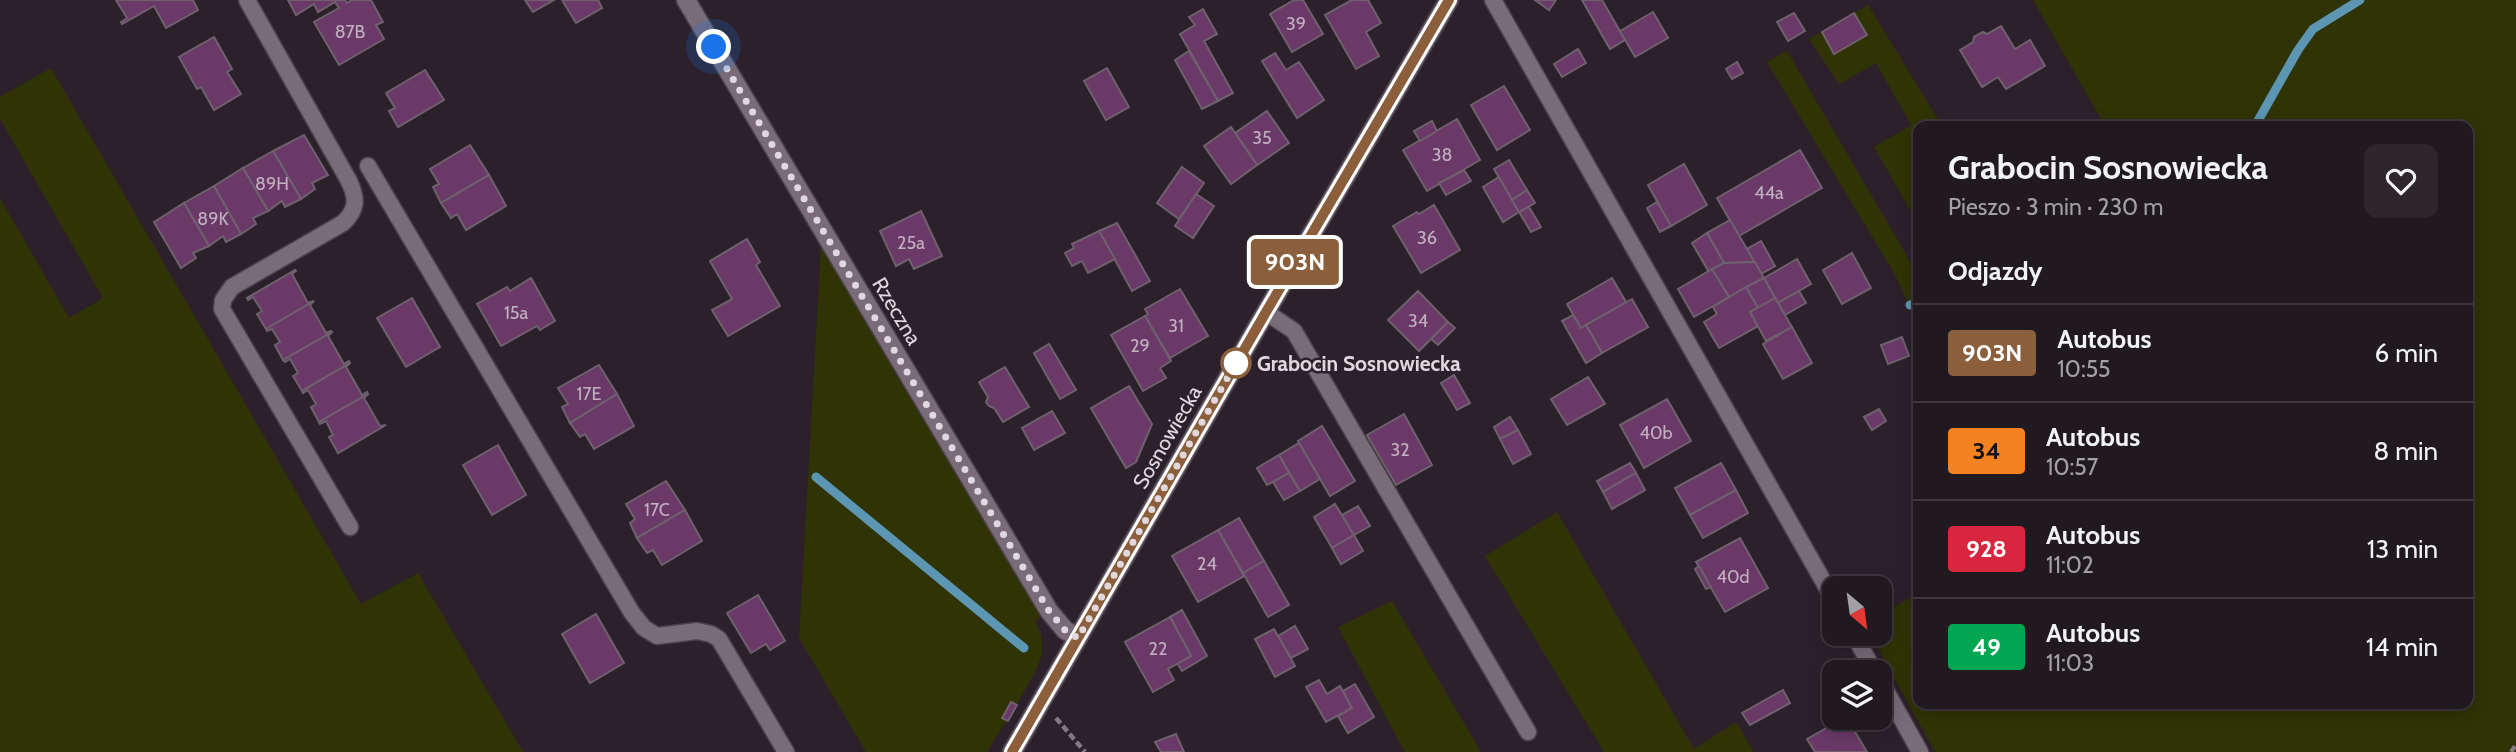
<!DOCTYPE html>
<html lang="pl">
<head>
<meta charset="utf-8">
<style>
	body { margin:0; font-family:Cabin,sans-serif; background:#2d262d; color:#f1f3f6; height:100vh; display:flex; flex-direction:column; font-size:26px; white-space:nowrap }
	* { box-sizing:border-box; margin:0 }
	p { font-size:23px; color:#a2a0a5 }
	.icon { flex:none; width:38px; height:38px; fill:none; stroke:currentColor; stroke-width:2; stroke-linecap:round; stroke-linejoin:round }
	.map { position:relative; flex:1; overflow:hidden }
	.panel { position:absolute; left:1913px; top:121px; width:560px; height:588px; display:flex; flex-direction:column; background:#211920; border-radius:14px; box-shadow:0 4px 18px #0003,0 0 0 2px #3e383e }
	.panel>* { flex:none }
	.badge { padding:0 14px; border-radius:5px; font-size:24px; line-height:46px }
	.needle { width:46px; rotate:151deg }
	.controls { position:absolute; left:1822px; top:576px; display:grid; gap:14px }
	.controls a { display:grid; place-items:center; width:70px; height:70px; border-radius:14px; background:#211920; box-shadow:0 4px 18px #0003,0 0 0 2px #3e383e; font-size:35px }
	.you { position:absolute; width:35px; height:35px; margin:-18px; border:5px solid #fff; border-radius:50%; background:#1a73e8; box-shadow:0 0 0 10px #1a73e833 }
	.map>.badge { position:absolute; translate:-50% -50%; box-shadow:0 0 0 4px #fff }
	h2 { padding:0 35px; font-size:26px; line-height:63px }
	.round { display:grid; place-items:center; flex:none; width:74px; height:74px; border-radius:14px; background:#2d262d }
	.headline { display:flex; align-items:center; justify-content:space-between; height:119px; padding:0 35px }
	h1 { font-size:33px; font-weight:700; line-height:52px }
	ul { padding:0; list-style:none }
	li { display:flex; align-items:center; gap:21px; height:98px; padding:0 35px; border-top:2px solid #3e383e }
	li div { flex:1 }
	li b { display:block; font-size:26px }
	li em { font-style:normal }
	li .badge { min-width:77px; font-weight:700; text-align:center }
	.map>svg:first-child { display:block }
	.green { fill:#2f3305 }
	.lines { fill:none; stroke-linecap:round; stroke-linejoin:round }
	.stream { stroke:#5c96b2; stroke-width:9 }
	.building { fill:#6a3968; stroke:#6e616d; stroke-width:2 }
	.service-casing { stroke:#494049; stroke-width:19 }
	.minor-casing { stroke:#494049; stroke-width:21 }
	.tertiary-casing { stroke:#494049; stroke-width:21 }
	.path { stroke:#817880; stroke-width:4.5; stroke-dasharray:7 3.5; stroke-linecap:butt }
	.service { stroke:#796c78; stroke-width:16 }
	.minor { stroke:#796c78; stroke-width:18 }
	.tertiary { stroke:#796c78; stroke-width:18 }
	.line-casing { stroke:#fff; stroke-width:16 }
	.line { stroke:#8b5e3c; stroke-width:10 }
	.walk { stroke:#e0d8df; stroke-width:7; stroke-dasharray:0 12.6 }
	.stop-dot { fill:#fff; stroke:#8b5e3c; stroke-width:3.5 }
	.labels { text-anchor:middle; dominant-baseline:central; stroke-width:5; stroke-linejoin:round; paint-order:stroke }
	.number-label { font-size:18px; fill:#c2b0c1 }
	.street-label { font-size:21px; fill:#e0d8df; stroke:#2c212b }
	.stop-label { font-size:21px; font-weight:bold; fill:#e0d8df; stroke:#2c212b; text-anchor:start }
</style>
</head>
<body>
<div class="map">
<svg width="2516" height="752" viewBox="0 0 2516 752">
	<rect width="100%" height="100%" fill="#2c212b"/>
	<g class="green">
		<path d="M 2033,0 L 2516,0 L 2516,752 L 1935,752 L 1870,634 L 1880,634 L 1880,616 L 1918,593 L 1918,704 L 2468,704 L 2468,126 L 2105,126 Z"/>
		<path d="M 1868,5 L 1942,126 L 1918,126 L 1918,224 L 1874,147 L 1911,125 L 1876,63 L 1839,84 L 1809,39 Z"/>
		<path d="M 1787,51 L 1918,275 L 1918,323 L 1894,273 L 1767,62 Z"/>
		<path d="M 51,68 L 361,604 L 418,573 L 523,752 L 0,752 L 0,198 L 69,318 L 103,298 L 0,119 L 0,97 Z"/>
		<path d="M 821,246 L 1041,617 L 1035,621 C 1041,630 1043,642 1042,653 C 1038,675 1000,730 987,752 L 866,752 L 799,638 Z"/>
		<path d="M 1557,512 L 1694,749 L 1736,722 L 1754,752 L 1604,752 L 1485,556 Z"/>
		<path d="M 1392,601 L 1481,752 L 1405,752 L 1338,627 Z"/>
	</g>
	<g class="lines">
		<g class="stream">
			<path d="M 2255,126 L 2298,50 L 2313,29 L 2360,0"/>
			<path d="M 1910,305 L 1918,304"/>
			<path d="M 816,477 L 1024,648"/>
		</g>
	</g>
	<g class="building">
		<path d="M 116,0 L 193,0 L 198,10 L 166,28 L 154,6 L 122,24 L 121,22 L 127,18 Z"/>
		<path d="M 288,0 L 345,0 L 347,3 L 352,0 L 371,0 L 383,22 L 376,25 L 384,39 L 339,65 L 314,22 L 339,8 L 335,2 L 318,12 L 314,4 L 296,15 Z"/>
		<path d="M 525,0 L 554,0 L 533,12 Z"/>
		<path d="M 562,0 L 598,0 L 602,8 L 576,23 Z"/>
		<path d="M 1294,0 L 1303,0 L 1323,34 L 1292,52 L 1270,14 Z"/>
		<path d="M 1352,0 L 1368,0 L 1381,23 L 1366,32 L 1379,56 L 1356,69 L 1325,15 Z"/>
		<path d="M 1535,0 L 1556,0 L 1549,10 Z"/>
		<path d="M 1582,0 L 1602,0 L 1625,40 L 1610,49 Z"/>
		<path d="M 1203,9 L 1217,34 L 1204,41 L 1233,93 L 1218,101 L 1180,34 L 1195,25 L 1189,17 Z"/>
		<path d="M 1653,12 L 1668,38 L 1635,57 L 1620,31 Z"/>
		<path d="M 1794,13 L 1805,31 L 1788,41 L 1777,22 Z"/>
		<path d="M 1854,13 L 1867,35 L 1834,54 L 1822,32 Z"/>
		<path d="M 2001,26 L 2015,49 L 2030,40 L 2045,66 L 2006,89 L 1998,77 L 1982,87 L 1960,50 L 1973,42 L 1974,37 L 1983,32 L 1987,34 Z"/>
		<path d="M 214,37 L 232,69 L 227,72 L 241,94 L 214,110 L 201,87 L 197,89 L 179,57 Z"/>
		<path d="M 1578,49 L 1586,63 L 1562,77 L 1554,64 Z"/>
		<path d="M 1189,51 L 1218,101 L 1202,109 L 1175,60 Z"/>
		<path d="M 1275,53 L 1286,70 L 1299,62 L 1324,100 L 1297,118 L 1262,61 Z"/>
		<path d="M 1737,62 L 1743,73 L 1732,79 L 1726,69 Z"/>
		<path d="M 1107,68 L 1129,107 L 1106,120 L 1084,81 Z"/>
		<path d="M 425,70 L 444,100 L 398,127 L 389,111 L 395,108 L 386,93 Z"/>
		<path d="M 1504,86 L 1530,130 L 1497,150 L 1471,105 Z"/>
		<path d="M 1267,111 L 1289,143 L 1257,165 L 1235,133 Z"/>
		<path d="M 1457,119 L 1480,160 L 1427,191 L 1403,150 Z"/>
		<path d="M 1432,121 L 1437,131 L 1420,141 L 1414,131 Z"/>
		<path d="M 1231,127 L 1257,165 L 1231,184 L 1204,146 Z"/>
		<path d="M 304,135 L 328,175 L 312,183 L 315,189 L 301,199 L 273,151 Z"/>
		<path d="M 470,145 L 489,175 L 441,203 L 433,187 L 439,184 L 430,169 Z"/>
		<path d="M 1800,150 L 1822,188 L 1739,236 L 1717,198 Z"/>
		<path d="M 273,151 L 301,199 L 285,207 L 282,201 L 268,211 L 243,168 Z"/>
		<path d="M 1509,160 L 1527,190 L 1512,200 L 1494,169 Z"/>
		<path d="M 1684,164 L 1707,205 L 1671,226 L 1648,185 Z"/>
		<path d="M 1182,167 L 1204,183 L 1179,219 L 1157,203 Z"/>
		<path d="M 243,168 L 268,211 L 253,218 L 256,224 L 241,234 L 214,186 Z"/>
		<path d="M 1464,170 L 1471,181 L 1446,195 L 1439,183 Z"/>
		<path d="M 489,175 L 506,206 L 466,230 L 457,214 L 451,218 L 441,203 Z"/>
		<path d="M 1499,177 L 1519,212 L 1503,222 L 1483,187 Z"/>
		<path d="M 214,186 L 241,234 L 226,242 L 223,236 L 209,246 L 184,203 Z"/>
		<path d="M 1527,190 L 1535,203 L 1519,212 L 1512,200 Z"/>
		<path d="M 1196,194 L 1214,206 L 1193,238 L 1175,226 Z"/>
		<path d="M 1657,202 L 1671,226 L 1660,232 L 1647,208 Z"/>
		<path d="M 184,203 L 209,246 L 193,253 L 196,258 L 181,268 L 154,222 Z"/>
		<path d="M 1434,205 L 1460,250 L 1421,273 L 1393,226 L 1417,212 L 1419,214 Z"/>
		<path d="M 1529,207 L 1541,227 L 1531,232 L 1519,212 Z"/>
		<path d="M 921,211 L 942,256 L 914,269 L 909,259 L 896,266 L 880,231 Z"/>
		<path d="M 1730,220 L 1747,249 L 1755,262 L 1724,263 L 1707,233 Z"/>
		<path d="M 1117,223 L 1150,281 L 1132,291 L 1099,231 Z"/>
		<path d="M 1099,231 L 1115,259 L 1088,273 L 1082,261 L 1072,266 L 1065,253 L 1074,248 L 1072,244 Z"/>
		<path d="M 1707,233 L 1724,263 L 1709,272 L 1692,243 Z"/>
		<path d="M 747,239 L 760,262 L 756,265 L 780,306 L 728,336 L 712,310 L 732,299 L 710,261 Z"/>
		<path d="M 1761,241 L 1775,266 L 1761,274 L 1747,249 Z"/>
		<path d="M 1852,253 L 1871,288 L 1842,304 L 1823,270 Z"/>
		<path d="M 1797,259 L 1811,284 L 1778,303 L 1764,278 Z"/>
		<path d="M 1755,262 L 1764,278 L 1729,297 L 1712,269 L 1724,263 Z"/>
		<path d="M 1712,269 L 1729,297 L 1694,317 L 1678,289 Z"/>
		<path d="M 295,270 L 296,271 L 292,274 L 308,303 L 314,301 L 266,329 L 257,314 L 262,311 L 253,297 L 248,300 L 247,298 Z"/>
		<path d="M 531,278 L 555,321 L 540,330 L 537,326 L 501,346 L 477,304 L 507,287 L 510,291 Z"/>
		<path d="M 1612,278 L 1626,302 L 1581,328 L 1567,304 Z"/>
		<path d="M 1764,278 L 1775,298 L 1758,308 L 1746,287 Z"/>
		<path d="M 1746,287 L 1758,308 L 1750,312 L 1758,326 L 1719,348 L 1704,322 L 1717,314 L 1713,307 Z"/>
		<path d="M 1180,289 L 1208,336 L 1170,358 L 1145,316 L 1148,314 L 1145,309 Z"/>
		<path d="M 1418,291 L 1448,322 L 1419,351 L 1388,320 Z"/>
		<path d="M 1799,291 L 1806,303 L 1785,315 L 1778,303 Z"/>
		<path d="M 412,298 L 440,347 L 406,367 L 377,318 Z"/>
		<path d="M 1775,298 L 1792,327 L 1766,341 L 1750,312 Z"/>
		<path d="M 1632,299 L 1648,327 L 1602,353 L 1586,325 Z"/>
		<path d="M 314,301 L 310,305 L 326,333 L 331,331 L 332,332 L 283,360 L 275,345 L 280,342 L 272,329 L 267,331 L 266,329 Z"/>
		<path d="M 1573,315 L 1581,328 L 1586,325 L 1602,353 L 1586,363 L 1562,321 Z"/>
		<path d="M 1145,316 L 1171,361 L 1160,368 L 1166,378 L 1143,391 L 1111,335 Z"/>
		<path d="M 1448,322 L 1455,328 L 1438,345 L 1431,339 Z"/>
		<path d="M 1792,327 L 1812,363 L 1783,379 L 1763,344 Z"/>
		<path d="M 332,332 L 328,336 L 344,364 L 349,361 L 350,363 L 302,391 L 293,376 L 298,373 L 290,359 L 285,362 L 283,360 Z"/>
		<path d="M 1902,337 L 1909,356 L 1888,364 L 1881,345 Z"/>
		<path d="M 1049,344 L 1076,390 L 1060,399 L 1034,353 Z"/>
		<path d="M 350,363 L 346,367 L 362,395 L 367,392 L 368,394 L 319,422 L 311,407 L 316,404 L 308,390 L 303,393 L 302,391 Z"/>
		<path d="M 599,365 L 617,394 L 570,423 L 562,407 L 568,404 L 558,388 Z"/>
		<path d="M 1005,367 L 1029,407 L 1003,422 L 994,408 L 989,406 L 986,402 L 988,397 L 979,382 Z"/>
		<path d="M 1454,375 L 1470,403 L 1457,410 L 1441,383 Z"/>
		<path d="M 1588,377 L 1605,404 L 1567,425 L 1551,399 Z"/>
		<path d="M 1129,386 L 1152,424 L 1136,462 L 1126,468 L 1091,408 Z"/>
		<path d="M 368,394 L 364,398 L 380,426 L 386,425 L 338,453 L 329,437 L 333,435 L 326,421 L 320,424 L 319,422 Z"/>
		<path d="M 617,394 L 634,426 L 594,449 L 585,434 L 580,437 L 570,423 Z"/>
		<path d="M 1667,399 L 1691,441 L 1644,468 L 1620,425 Z"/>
		<path d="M 1879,409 L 1886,421 L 1872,430 L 1864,417 Z"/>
		<path d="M 1052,411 L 1065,433 L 1034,450 L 1022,428 Z"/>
		<path d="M 1404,414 L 1432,465 L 1396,485 L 1367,435 Z"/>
		<path d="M 1510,417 L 1518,430 L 1500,439 L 1494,427 Z"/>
		<path d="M 1322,426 L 1355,481 L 1330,496 L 1298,441 Z"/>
		<path d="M 1518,430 L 1531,454 L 1513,464 L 1500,439 Z"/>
		<path d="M 1299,443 L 1320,479 L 1300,491 L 1279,455 Z"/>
		<path d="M 498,445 L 526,495 L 492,515 L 463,465 Z"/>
		<path d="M 1279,455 L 1289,473 L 1267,485 L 1257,468 Z"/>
		<path d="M 1630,463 L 1636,473 L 1603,492 L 1597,481 Z"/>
		<path d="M 1721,463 L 1736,490 L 1690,515 L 1675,488 Z"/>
		<path d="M 1289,473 L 1300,491 L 1284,500 L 1273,482 Z"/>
		<path d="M 1636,473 L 1645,490 L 1612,509 L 1603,492 Z"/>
		<path d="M 666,481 L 685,510 L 637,538 L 630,523 L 635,519 L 626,504 Z"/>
		<path d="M 1736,490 L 1748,513 L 1703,538 L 1690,515 Z"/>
		<path d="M 1335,504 L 1354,535 L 1332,548 L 1314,517 Z"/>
		<path d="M 1358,506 L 1370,526 L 1354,535 L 1342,515 Z"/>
		<path d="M 685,510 L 702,541 L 662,565 L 653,550 L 647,553 L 637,538 Z"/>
		<path d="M 1239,518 L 1264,561 L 1243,573 L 1218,530 Z"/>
		<path d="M 1218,530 L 1244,576 L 1198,602 L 1172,556 Z"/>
		<path d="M 1354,535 L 1363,551 L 1341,564 L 1332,548 Z"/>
		<path d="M 1740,538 L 1768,588 L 1725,612 L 1696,562 Z"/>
		<path d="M 1264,561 L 1289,605 L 1268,617 L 1243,573 Z"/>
		<path d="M 1699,566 L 1711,587 L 1706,589 L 1695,569 Z"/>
		<path d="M 758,595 L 785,641 L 770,650 L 766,644 L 751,653 L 727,613 Z"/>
		<path d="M 1182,610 L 1207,656 L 1182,671 L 1177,663 L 1191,656 L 1170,617 Z"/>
		<path d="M 596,614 L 624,663 L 590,683 L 562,634 Z"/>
		<path d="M 1170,617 L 1191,656 L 1168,669 L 1174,680 L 1153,692 L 1125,642 Z"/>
		<path d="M 1295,626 L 1308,649 L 1291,658 L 1278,636 Z"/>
		<path d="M 1274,629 L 1295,666 L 1275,677 L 1255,639 Z"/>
		<path d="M 1319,680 L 1327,694 L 1340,686 L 1352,708 L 1326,722 L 1306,687 Z"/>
		<path d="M 1355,684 L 1374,717 L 1348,733 L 1338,716 L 1352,708 L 1343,691 Z"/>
		<path d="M 1783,690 L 1790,703 L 1750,725 L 1742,713 Z"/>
		<path d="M 1011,702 L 1017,705 L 1008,721 L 1002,718 Z"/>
		<path d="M 1844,718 L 1847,718 L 1867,752 L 1815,752 L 1807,739 Z"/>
		<path d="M 1176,734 L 1184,752 L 1161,752 L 1155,742 Z"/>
	</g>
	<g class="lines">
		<defs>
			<g id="service">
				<path d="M 247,0 L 349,181 C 357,198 358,209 343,223 L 232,287 L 223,300 L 222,309 L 350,527"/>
				<path d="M 1493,0 L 1834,600"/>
				<path d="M 368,166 L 632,613 L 644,628 L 657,636 L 697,631 L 711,634 L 719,639 L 786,752"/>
				<path d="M 1266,312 L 1294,331 L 1528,732"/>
				<path d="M 1853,634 L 1875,672"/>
				<path d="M 1880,680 L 1920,752"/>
			</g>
			<path id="minor" d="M 686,0 L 1049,611 L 1065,630 L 1078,638"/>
			<path id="tertiary" d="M 1012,752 L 1266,312 L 1449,0"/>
		</defs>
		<use href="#service" class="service-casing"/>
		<use href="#minor" class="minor-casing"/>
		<use href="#tertiary" class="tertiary-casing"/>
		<g class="path">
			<path d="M 1056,718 L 1085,752"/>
			<path d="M 2511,752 L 2516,745"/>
		</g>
		<use href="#service" class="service"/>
		<use href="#minor" class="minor"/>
		<use href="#tertiary" class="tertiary"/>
	</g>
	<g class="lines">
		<defs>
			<path id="line" d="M 1012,752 L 1266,312 L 1449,0"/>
		</defs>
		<use href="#line" class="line-casing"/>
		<use href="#line" class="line"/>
		<path class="walk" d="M 714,47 L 1049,611 L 1065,630 L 1078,638 L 1236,363"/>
	</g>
	<circle class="stop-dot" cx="1236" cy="363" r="14"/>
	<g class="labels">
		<g class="number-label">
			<text x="1296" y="24">39</text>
			<text x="350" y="32">87B</text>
			<text x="1262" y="138">35</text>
			<text x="1442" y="155">38</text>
			<text x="272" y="184">89H</text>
			<text x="1769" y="193">44a</text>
			<text x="213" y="219">89K</text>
			<text x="1427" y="238">36</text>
			<text x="911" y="243">25a</text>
			<text x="516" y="313">15a</text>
			<text x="1418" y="321">34</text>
			<text x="1176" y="326">31</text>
			<text x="1140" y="346">29</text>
			<text x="589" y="394">17E</text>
			<text x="1656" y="433">40b</text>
			<text x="1400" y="450">32</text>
			<text x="657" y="510">17C</text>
			<text x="1207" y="564">24</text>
			<text x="1733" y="577">40d</text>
			<text x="1158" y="649">22</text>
		</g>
		<g class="street-label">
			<text transform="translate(897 311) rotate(59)">Rzeczna</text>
			<text transform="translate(1167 437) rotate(-60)">Sosnowiecka</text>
		</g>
		<g class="stop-label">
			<text x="1257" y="363">Grabocin Sosnowiecka</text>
		</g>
	</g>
</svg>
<div class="controls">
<a><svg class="needle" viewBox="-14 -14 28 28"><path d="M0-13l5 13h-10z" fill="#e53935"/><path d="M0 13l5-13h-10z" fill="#a2a0a5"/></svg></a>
<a><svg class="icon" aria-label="layers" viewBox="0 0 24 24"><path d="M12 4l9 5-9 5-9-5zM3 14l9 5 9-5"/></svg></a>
</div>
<div class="you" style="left:714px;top:47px"></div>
<b class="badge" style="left:1295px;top:262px;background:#8b5e3c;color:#fff">903N</b>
<section class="panel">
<div class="headline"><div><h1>Grabocin Sosnowiecka</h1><p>Pieszo · 3 min · 230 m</p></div><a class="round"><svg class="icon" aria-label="heart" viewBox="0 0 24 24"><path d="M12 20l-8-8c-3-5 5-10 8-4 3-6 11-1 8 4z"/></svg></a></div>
<h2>Odjazdy</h2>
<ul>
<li><span class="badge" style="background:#8b5e3c;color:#fff">903N</span><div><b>Autobus</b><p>10:55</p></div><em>6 min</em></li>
<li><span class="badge" style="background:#f58220;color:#111">34</span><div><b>Autobus</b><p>10:57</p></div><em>8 min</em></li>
<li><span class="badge" style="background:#d7263d;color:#fff">928</span><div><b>Autobus</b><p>11:02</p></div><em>13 min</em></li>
<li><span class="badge" style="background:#00a651;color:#fff">49</span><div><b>Autobus</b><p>11:03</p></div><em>14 min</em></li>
</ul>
</section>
</div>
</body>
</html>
